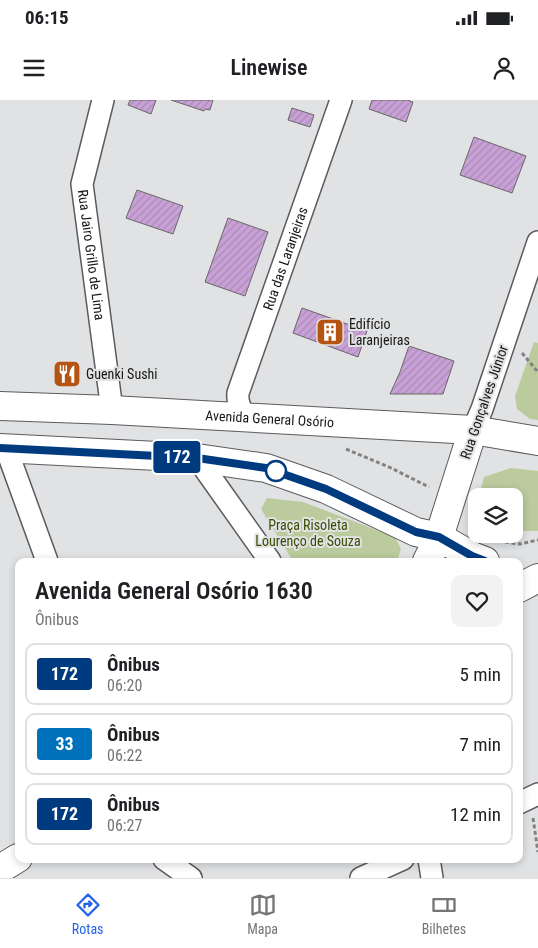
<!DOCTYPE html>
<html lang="pt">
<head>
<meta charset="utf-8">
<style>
	body { margin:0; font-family:"Roboto Condensed",sans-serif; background:#f2f2f2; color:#202124; height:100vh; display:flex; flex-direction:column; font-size:19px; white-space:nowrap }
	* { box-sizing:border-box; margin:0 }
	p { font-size:16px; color:#757577 }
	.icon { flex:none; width:28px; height:28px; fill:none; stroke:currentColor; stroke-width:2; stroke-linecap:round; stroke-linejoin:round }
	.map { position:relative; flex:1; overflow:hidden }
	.panel { position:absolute; left:15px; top:458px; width:508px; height:305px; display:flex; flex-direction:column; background:#fff; border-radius:10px; box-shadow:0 2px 8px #0003 }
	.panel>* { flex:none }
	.badge { padding:0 10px; border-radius:4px; font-size:18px; line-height:32px }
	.tools { position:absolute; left:468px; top:388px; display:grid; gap:10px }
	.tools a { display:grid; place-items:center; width:55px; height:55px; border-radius:10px; background:#fff; box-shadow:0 2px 8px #0003; font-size:25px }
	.map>.badge { position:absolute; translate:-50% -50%; box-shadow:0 0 0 2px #fff }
	.round { display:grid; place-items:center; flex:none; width:52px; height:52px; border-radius:10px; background:#f2f2f2 }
	.overview { display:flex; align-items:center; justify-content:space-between; height:85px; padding:0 20px }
	h1 { font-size:24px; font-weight:600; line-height:38px }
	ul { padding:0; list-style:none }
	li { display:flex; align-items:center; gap:15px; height:62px; margin:0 10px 8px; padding:0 10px; border:2px solid #e0e0e0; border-radius:10px }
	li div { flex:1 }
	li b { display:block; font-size:19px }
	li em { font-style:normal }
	li .badge { min-width:55px; font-weight:700; text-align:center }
	.status { display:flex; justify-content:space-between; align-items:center; height:35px; padding:0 25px; background:#fff; direction:ltr }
	.status svg { height:14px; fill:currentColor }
	header { display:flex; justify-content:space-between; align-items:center; height:65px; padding:0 20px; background:#fff; font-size:22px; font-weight:600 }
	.menu { display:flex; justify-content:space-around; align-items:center; height:70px; border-top:1px solid #e0e0e0; background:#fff; font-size:14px; color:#757577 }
	.menu a { display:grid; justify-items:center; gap:2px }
	.menu .selected { color:#2563eb }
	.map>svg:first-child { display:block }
	.green { fill:#bccb9d }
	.building { fill:url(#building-hatch); stroke:#686769 }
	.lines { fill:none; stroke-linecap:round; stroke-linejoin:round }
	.minor-casing { stroke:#5b5b5d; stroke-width:24 }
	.major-casing { stroke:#5b5b5d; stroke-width:30 }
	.path { stroke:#838384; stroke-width:3; stroke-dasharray:4 2.5; stroke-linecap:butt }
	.minor { stroke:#fff; stroke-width:21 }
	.major { stroke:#fff; stroke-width:28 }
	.line-casing { stroke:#fff; stroke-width:11 }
	.line { stroke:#003b80; stroke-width:8 }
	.stop-dot { fill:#fff; stroke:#003b80; stroke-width:2.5 }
	.labels { text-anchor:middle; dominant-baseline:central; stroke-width:4; stroke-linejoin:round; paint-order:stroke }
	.street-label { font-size:14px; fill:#171718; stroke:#e1e2e3 }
	.poi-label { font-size:14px; fill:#171718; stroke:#e1e2e3; text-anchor:start }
	.park-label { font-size:14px; fill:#3a4a00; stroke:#e1e2e3 }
</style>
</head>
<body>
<div class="status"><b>06:15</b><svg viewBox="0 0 49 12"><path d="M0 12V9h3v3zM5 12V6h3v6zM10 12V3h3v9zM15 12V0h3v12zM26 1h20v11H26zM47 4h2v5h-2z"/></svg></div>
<header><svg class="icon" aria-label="menu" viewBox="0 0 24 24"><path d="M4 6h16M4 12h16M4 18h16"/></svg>Linewise<svg class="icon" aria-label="person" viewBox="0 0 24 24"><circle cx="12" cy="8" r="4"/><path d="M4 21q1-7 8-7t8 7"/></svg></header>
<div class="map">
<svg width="538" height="778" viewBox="0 0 538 778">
	<defs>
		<pattern id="building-hatch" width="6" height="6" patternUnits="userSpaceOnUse" patternTransform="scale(1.25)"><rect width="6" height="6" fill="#c8a1d6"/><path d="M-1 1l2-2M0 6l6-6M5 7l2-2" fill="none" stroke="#ab8ab7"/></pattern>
	</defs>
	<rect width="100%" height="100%" fill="#e1e2e3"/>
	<g class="green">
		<path d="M 534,242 L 538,243 L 538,320 L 530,319 L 517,309 L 515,296 Z"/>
		<path d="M 511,368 L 538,371 L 538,431 L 514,431 L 514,396 L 479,396 L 484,377 Z"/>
		<path d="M 267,398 L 303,402 L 395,437 L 401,449 L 397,461 L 293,461 L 261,409 Z"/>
	</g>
	<g class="building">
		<path d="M 130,0 L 156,0 L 151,14 L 128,5 Z"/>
		<path d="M 171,0 L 213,0 L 210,10 L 205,9 L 204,11 Z"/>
		<path d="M 372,0 L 407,0 L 413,2 L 406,22 L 369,9 Z"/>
		<path d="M 292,8 L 314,15 L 310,27 L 288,20 Z"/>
		<path d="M 474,37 L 526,56 L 512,93 L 460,75 Z"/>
		<path d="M 137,90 L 183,106 L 173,134 L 126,118 Z"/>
		<path d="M 228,118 L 268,132 L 245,196 L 205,182 Z"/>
		<path d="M 302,208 L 367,231 L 358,257 L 293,233 Z"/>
		<path d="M 409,246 L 454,261 L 443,294 L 390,294 L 400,272 Z"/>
	</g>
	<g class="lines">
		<defs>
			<g id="minor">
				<path id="s1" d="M 103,0 L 82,84 L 112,310"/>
				<path id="s2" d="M 245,317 C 241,309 237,303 238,293 L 341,0"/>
				<path d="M 473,330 L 482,309 L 538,142"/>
				<path d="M 6,348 L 47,461"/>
				<path d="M 197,358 L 270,461"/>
				<path d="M 519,703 L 538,694"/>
				<path d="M 164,759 L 191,778"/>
				<path d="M 429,759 L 432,778"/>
				<path d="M 361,778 L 403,759"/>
			</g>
			<g id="major">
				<path id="s3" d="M 0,306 L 112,310 L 473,330 L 538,341"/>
				<path d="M 0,348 L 197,358 L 266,368 L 326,389 L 416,432 L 439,437 L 472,456 L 485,461"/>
				<path d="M 427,461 L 439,437 L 473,330"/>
				<path d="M 519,488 L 538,478"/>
				<path d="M 0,769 L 18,758"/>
			</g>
		</defs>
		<use href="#minor" class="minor-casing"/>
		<use href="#major" class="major-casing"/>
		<g class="path">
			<path d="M 522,253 L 538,272"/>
			<path d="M 346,349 L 389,367 L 429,387"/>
			<path d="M 495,434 L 504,442 L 520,444 L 538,440"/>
			<path d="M 533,718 L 538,752"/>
		</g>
		<use href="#minor" class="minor"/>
		<use href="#major" class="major"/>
	</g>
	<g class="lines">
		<defs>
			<path id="line" d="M 0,348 L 197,358 L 266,368 L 326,389 L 416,432 L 439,437 L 472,456 L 485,461"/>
		</defs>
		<use href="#line" class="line-casing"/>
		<use href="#line" class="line"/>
	</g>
	<defs>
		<symbol id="building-square" viewBox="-11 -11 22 22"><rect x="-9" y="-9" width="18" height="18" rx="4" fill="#b55412" stroke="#e1e2e3"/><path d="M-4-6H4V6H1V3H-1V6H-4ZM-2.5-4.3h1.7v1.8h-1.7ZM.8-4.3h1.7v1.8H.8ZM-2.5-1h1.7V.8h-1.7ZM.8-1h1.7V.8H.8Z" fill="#fff"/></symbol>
		<symbol id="restaurant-square" viewBox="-11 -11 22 22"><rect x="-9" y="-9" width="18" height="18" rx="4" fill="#b55412" stroke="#e1e2e3"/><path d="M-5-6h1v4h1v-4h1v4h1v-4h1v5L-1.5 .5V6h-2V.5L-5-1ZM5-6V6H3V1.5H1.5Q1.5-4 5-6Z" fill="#fff"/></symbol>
	</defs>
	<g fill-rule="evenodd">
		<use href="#building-square" x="314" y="216" width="32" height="32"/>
		<use href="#restaurant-square" x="51" y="258" width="32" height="32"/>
	</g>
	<circle class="stop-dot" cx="276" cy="371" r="10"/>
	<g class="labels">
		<g class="street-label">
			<text stroke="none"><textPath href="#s1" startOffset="158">Rua Jairo Grillo de Lima</textPath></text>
			<text stroke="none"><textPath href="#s2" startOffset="168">Rua das Laranjeiras</textPath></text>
			<text transform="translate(484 302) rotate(-71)">Rua Gonçalves Júnior</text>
			<text stroke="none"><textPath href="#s3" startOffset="270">Avenida General Osório</textPath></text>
		</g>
		<g class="poi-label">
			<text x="349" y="224">Edifício<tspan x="349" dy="16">Laranjeiras</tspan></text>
			<text x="86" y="274">Guenki Sushi</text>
		</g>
		<g class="park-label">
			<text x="308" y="425">Praça Risoleta<tspan x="308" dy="16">Lourenço de Souza</tspan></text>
		</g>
	</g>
</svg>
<div class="tools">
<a><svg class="icon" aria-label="layers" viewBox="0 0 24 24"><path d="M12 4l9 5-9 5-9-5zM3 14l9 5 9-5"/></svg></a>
</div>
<b class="badge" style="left:177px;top:357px;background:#003b80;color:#fff">172</b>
<section class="panel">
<div class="overview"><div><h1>Avenida General Osório 1630</h1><p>Ônibus</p></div><a class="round"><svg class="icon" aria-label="heart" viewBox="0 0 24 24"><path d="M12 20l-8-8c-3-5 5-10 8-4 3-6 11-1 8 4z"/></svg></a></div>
<ul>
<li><span class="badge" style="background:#003b80;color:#fff">172</span><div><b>Ônibus</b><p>06:20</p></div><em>5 min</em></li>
<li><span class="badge" style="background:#0072bc;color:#fff">33</span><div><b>Ônibus</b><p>06:22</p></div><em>7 min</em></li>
<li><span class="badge" style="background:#003b80;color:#fff">172</span><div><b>Ônibus</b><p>06:27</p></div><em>12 min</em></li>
</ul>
</section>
</div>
<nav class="menu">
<a class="selected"><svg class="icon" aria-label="directions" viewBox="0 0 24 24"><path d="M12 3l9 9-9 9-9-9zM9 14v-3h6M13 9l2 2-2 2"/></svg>Rotas</a>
<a><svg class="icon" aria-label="map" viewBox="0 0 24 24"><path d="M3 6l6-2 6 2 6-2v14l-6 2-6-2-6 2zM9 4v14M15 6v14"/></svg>Mapa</a>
<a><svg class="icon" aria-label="tickets" viewBox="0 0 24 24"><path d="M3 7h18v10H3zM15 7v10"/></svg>Bilhetes</a>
</nav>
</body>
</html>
